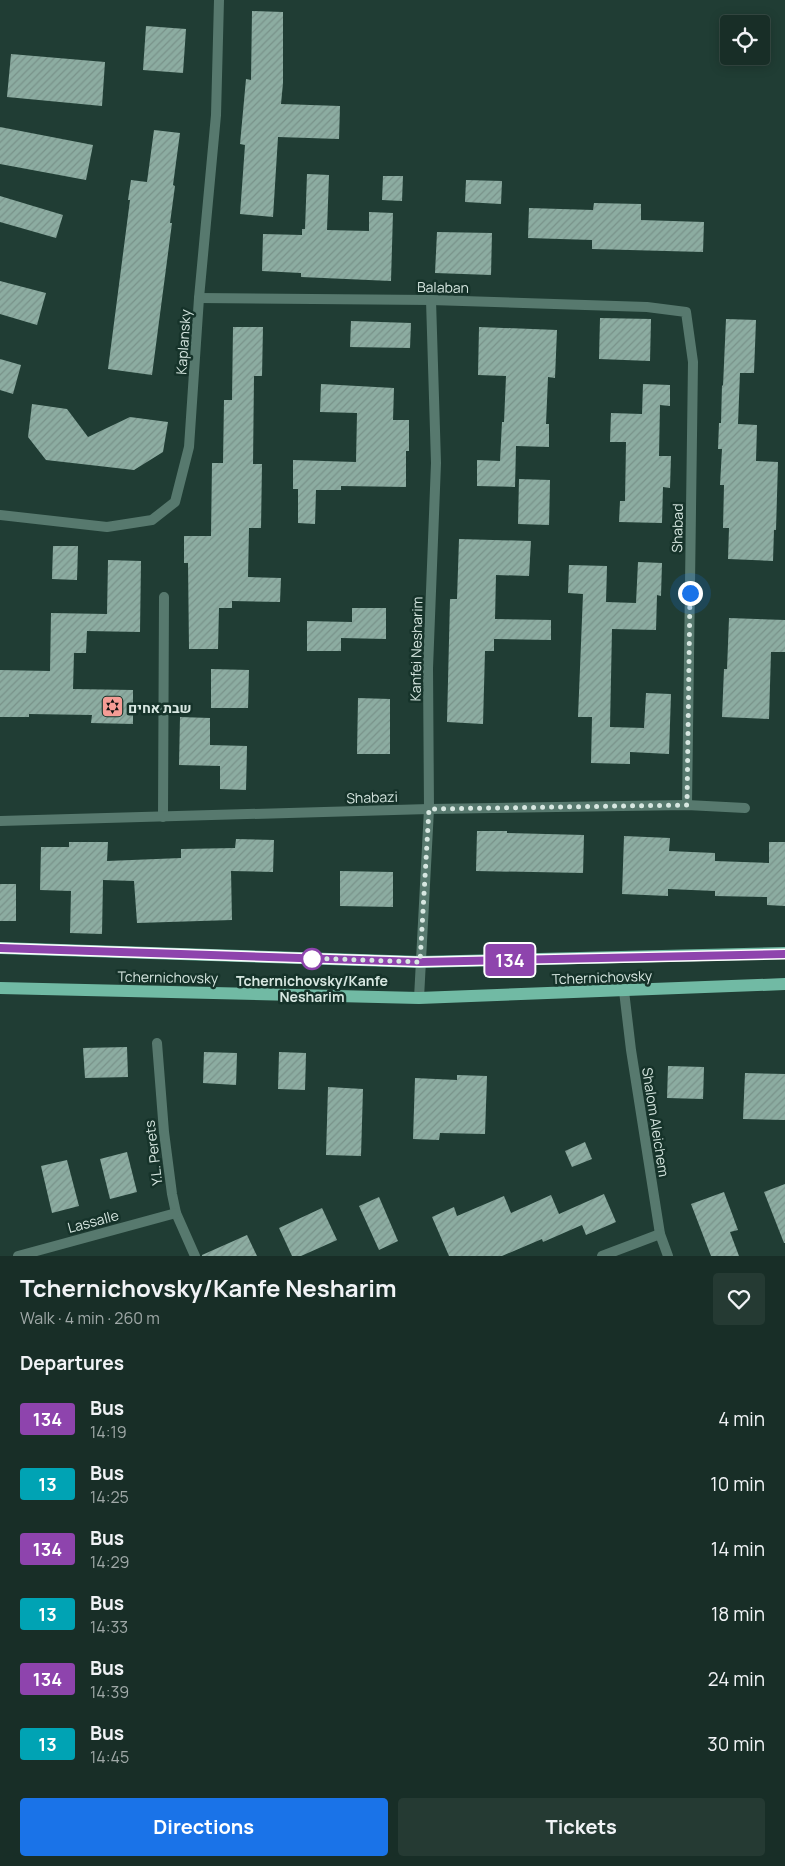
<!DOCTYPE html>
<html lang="en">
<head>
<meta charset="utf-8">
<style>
	body { margin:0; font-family:Manrope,Heebo,sans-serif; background:#253a33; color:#f1f3f6; height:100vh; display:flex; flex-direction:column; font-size:19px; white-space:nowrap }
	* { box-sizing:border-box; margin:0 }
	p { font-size:16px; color:#9fa8a7 }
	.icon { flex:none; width:28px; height:28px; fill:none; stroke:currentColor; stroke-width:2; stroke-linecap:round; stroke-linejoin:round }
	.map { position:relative; height:1256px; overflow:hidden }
	.panel { display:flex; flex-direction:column; background:#182e27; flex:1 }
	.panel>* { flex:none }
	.badge { padding:0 10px; border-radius:4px; font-size:18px; line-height:32px }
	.fabs { position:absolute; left:720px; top:15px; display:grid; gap:10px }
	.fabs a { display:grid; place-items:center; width:50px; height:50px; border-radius:5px; background:#182e27; box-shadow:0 2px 12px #0003,0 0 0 1px #364a44; font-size:25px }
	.you { position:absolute; width:25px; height:25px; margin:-12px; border:4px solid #fff; border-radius:50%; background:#1a73e8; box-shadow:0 0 0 8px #1a73e833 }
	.map>.badge { position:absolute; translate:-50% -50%; box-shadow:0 0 0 2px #fff }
	h2 { padding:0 20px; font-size:19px; line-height:45px }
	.round { display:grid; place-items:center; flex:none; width:52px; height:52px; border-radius:5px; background:#253a33 }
	.head { display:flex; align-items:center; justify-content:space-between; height:85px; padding:0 20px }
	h1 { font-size:24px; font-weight:700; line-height:38px }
	.button { display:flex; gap:10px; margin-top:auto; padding:10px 20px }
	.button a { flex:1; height:58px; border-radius:5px; background:#1a73e8; color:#fff; font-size:20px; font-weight:700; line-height:58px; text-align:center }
	.button a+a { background:#253a33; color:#f1f3f6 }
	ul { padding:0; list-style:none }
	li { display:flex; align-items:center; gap:15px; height:65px; padding:0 20px }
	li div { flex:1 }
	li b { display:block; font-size:19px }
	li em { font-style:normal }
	li .badge { min-width:55px; font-weight:700; text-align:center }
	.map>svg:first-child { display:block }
	.building { fill:url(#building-hatch) }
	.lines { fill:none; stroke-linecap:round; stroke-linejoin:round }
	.minor { stroke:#57796e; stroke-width:10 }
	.primary { stroke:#71baa4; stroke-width:12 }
	.line-casing { stroke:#fff; stroke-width:11 }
	.line { stroke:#8e44ad; stroke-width:8 }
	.walk { stroke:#d7e7e1; stroke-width:5; stroke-dasharray:0 9 }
	.stop-dot { fill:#fff; stroke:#8e44ad; stroke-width:2.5 }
	.labels { text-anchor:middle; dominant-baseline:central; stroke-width:5; stroke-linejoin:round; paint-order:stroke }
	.street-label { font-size:14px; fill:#d7e7e1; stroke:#16332a }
	.poi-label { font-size:14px; font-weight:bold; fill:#d7e7e1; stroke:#16332a; text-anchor:start }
	.stop-label { font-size:14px; font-weight:bold; fill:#d7e7e1; stroke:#16332a }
</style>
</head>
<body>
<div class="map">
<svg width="785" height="1256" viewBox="0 0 785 1256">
	<defs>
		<pattern id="building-hatch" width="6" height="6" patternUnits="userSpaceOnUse" patternTransform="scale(1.25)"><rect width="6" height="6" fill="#8caca1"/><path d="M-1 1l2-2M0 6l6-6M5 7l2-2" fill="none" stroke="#79928a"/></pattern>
	</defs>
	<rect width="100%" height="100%" fill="#203d34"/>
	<g class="building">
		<path d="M 252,11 L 283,12 L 283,83 L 281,104 L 340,106 L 339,139 L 278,137 L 273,217 L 240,214 L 245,145 L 240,144 L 246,79 L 251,80 Z"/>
		<path d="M 146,26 L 186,29 L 183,73 L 143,70 Z"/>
		<path d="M 11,54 L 105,62 L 102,106 L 7,97 Z"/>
		<path d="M 0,127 L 93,145 L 86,180 L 0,164 Z"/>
		<path d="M 154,130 L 180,133 L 173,185 L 175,186 L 170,223 L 172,223 L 152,375 L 108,369 L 130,200 L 128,200 L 131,180 L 147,182 Z"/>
		<path d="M 307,174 L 329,175 L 327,230 L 369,231 L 369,212 L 393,213 L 391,281 L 301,277 L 301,273 L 262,271 L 263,234 L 302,235 L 302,229 L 305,229 Z"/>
		<path d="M 383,176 L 403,176 L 402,201 L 382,200 Z"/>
		<path d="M 466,180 L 502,181 L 501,204 L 465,202 Z"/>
		<path d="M 0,196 L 63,215 L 56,238 L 0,222 Z"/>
		<path d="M 594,203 L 641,204 L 641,220 L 704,222 L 703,252 L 592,249 L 592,240 L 528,238 L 529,208 L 593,210 Z"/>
		<path d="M 437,232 L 492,233 L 491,275 L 435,273 Z"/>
		<path d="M 0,281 L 46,293 L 37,325 L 0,314 Z"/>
		<path d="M 600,318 L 651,319 L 650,361 L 599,359 Z"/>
		<path d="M 726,319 L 756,320 L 754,373 L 740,373 L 738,424 L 757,425 L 756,461 L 778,462 L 776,530 L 774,530 L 773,561 L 728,559 L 729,528 L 723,528 L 724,485 L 720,485 L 722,449 L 718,449 L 719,423 L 721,423 L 722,385 L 723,386 Z"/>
		<path d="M 351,321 L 411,323 L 410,348 L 350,347 Z"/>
		<path d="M 233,327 L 263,327 L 262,376 L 254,376 L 253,464 L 262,464 L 261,528 L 249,528 L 248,577 L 281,578 L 280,602 L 232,601 L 232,608 L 219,608 L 218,649 L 189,649 L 188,563 L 184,563 L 184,536 L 211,536 L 212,463 L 223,463 L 224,400 L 232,400 Z"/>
		<path d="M 479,327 L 557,330 L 555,378 L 548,377 L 546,424 L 549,424 L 549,447 L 516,446 L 515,487 L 477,486 L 477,460 L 500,461 L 502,422 L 504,422 L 506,376 L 478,375 Z"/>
		<path d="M 0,359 L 21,365 L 13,394 L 0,390 Z"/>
		<path d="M 321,384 L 394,388 L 393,420 L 409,420 L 409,451 L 406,451 L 406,487 L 341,486 L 341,490 L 316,490 L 315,524 L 298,523 L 298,489 L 293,489 L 293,460 L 356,462 L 357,413 L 320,412 Z"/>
		<path d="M 643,384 L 670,385 L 670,406 L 660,405 L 659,456 L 671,456 L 670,488 L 663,487 L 662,523 L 619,522 L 620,501 L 625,501 L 626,442 L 610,442 L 611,413 L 642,414 Z"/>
		<path d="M 32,404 L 67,409 L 88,437 L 130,417 L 168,422 L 163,452 L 134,470 L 46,460 L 28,437 Z"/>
		<path d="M 519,479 L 550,480 L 549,525 L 518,524 Z"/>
		<path d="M 459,539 L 531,541 L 529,576 L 496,575 L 495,619 L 551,620 L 551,640 L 494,639 L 494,651 L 485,651 L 483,724 L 447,722 L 450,599 L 457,599 Z"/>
		<path d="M 53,546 L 78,546 L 77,580 L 52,579 Z"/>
		<path d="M 108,560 L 141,561 L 140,632 L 87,631 L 86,653 L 74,653 L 73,689 L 133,690 L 133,724 L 91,723 L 92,715 L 29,714 L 29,717 L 0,717 L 0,670 L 50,671 L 51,613 L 107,614 Z"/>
		<path d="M 638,562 L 662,563 L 661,596 L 657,595 L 656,630 L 612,629 L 610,727 L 644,728 L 646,693 L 671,694 L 669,754 L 630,752 L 630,764 L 591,763 L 592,717 L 578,717 L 583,594 L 568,593 L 569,565 L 607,566 L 606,602 L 636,603 Z"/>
		<path d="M 352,608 L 386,608 L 386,639 L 341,638 L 341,651 L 307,651 L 307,621 L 352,622 Z"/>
		<path d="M 729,618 L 785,620 L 785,652 L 771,652 L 769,719 L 722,717 L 724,669 L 727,669 Z"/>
		<path d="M 211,669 L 249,670 L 248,708 L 211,708 Z"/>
		<path d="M 358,698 L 390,699 L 390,754 L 357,754 Z"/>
		<path d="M 180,717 L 210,718 L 210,745 L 247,746 L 246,790 L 220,789 L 220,766 L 179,765 Z"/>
		<path d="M 477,831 L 507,831 L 507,833 L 584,835 L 583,873 L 476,871 Z"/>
		<path d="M 624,836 L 670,838 L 669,851 L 715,853 L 715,861 L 769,863 L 769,842 L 785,842 L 785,906 L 767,905 L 767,897 L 715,896 L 715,891 L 668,889 L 668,896 L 622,894 Z"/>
		<path d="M 236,839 L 274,840 L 273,872 L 231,871 L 232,920 L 137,923 L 134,881 L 103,880 L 102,934 L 70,933 L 71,891 L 40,890 L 41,847 L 69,847 L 69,842 L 108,842 L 107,861 L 181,858 L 181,849 L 235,848 Z"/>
		<path d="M 340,871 L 393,872 L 393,907 L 340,906 Z"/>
		<rect x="0" y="884" width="16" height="37"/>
		<path d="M 127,1047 L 128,1077 L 85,1078 L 83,1048 Z"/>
		<path d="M 204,1052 L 237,1053 L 236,1085 L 203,1083 Z"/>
		<path d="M 279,1052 L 306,1053 L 305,1090 L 278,1089 Z"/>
		<path d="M 668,1066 L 704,1067 L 703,1099 L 667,1098 Z"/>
		<path d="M 745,1073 L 785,1074 L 785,1120 L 743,1119 Z"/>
		<path d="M 457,1075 L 487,1076 L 485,1134 L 440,1133 L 439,1140 L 413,1139 L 415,1078 L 457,1080 Z"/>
		<path d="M 328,1087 L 363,1089 L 361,1156 L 326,1155 Z"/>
		<path d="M 585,1142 L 592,1159 L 572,1167 L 565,1151 Z"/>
		<path d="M 127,1152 L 137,1192 L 110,1199 L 100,1159 Z"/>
		<path d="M 67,1160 L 79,1206 L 52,1213 L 41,1166 Z"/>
		<path d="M 785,1184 L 785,1243 L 784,1243 L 764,1192 Z"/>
		<path d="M 724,1192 L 738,1230 L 730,1232 L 739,1256 L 711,1256 L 691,1204 Z"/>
		<path d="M 604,1194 L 616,1222 L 586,1235 L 582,1225 L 543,1242 L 542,1239 L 502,1256 L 449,1256 L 432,1217 L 454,1207 L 457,1216 L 504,1196 L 511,1213 L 551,1195 L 559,1214 Z"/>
		<path d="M 379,1197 L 398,1241 L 379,1250 L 359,1206 Z"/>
		<path d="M 322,1208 L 337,1240 L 301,1256 L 292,1256 L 279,1228 Z"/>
		<path d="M 247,1235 L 257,1256 L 202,1256 L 202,1255 Z"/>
	</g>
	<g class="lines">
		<g class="minor">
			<path d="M 199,298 L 431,300 L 647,307 L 686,312 L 693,362 L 687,805"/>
			<path d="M 0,515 L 107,527 L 152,520 L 175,502 L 189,447 L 199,298 L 216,115 L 219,0"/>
			<path d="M 163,817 L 164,597"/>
			<path d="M 0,821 L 429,809 L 687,805 L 745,808"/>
			<path d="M 624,991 L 631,1050 L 660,1234 L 668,1256"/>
			<path d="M 419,998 L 429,809 L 428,668 L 436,463 L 431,300"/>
			<path d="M 157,1043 L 164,1132 L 172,1194 L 176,1213 L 195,1256"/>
			<path d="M 18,1256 L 176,1213"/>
			<path d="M 602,1256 L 660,1234"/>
		</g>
		<g class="primary">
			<path d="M 0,948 L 420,962 L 785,953"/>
			<path d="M 0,988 L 419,998 L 785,984"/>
		</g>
	</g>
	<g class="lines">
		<defs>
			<path id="line" d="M 0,948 L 420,962 L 785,954"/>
		</defs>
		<use href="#line" class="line-casing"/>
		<use href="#line" class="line"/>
		<path class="walk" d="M 312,959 L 306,958 L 420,962 L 429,809 L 687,805 L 690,593"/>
	</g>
	<defs>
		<symbol id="synagogue-square" viewBox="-11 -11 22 22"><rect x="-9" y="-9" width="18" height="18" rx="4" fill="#f59c95" stroke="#16332a"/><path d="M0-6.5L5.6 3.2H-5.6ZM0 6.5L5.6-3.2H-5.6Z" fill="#111"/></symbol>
	</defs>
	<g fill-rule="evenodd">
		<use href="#synagogue-square" x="100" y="694" width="25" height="25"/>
	</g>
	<circle class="stop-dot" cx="312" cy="959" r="10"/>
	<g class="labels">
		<g class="street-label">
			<text transform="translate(443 287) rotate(1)">Balaban</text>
			<text transform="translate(183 342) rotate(-86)">Kaplansky</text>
			<text transform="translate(677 528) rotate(-89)">Shabad</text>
			<text transform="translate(416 649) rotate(-89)">Kanfei Nesharim</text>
			<text transform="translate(372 797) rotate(-2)">Shabazi</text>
			<text transform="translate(168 977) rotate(1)">Tchernichovsky</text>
			<text transform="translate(602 977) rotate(-2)">Tchernichovsky</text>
			<text transform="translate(656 1122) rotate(81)">Shalom Aleichem</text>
			<text transform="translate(153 1153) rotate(-97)">Y.L. Perets</text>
			<text transform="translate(93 1221) rotate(-15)">Lassalle</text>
		</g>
		<g class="poi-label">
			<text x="128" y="707">שבת אחים</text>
		</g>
		<g class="stop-label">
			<text x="312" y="980">Tchernichovsky/Kanfe<tspan x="312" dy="16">Nesharim</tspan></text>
		</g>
	</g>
</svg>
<div class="fabs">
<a><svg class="icon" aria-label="locate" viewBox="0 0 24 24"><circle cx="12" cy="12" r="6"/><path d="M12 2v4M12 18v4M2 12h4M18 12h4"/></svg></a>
</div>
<div class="you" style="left:690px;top:593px"></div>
<b class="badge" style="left:510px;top:960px;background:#8e44ad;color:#fff">134</b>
</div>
<section class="panel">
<div class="head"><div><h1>Tchernichovsky/Kanfe Nesharim</h1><p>Walk · 4 min · 260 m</p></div><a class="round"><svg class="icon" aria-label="heart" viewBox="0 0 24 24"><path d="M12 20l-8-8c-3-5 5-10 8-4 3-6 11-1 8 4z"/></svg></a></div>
<h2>Departures</h2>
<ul>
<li><span class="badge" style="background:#8e44ad;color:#fff">134</span><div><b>Bus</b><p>14:19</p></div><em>4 min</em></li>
<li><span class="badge" style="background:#00a3b4;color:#fff">13</span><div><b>Bus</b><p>14:25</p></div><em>10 min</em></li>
<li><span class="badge" style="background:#8e44ad;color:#fff">134</span><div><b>Bus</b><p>14:29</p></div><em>14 min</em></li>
<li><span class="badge" style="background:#00a3b4;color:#fff">13</span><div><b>Bus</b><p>14:33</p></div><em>18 min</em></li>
<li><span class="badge" style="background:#8e44ad;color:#fff">134</span><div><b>Bus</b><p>14:39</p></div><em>24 min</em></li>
<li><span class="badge" style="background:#00a3b4;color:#fff">13</span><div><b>Bus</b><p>14:45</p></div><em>30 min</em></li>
</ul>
<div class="button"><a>Directions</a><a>Tickets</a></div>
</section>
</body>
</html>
